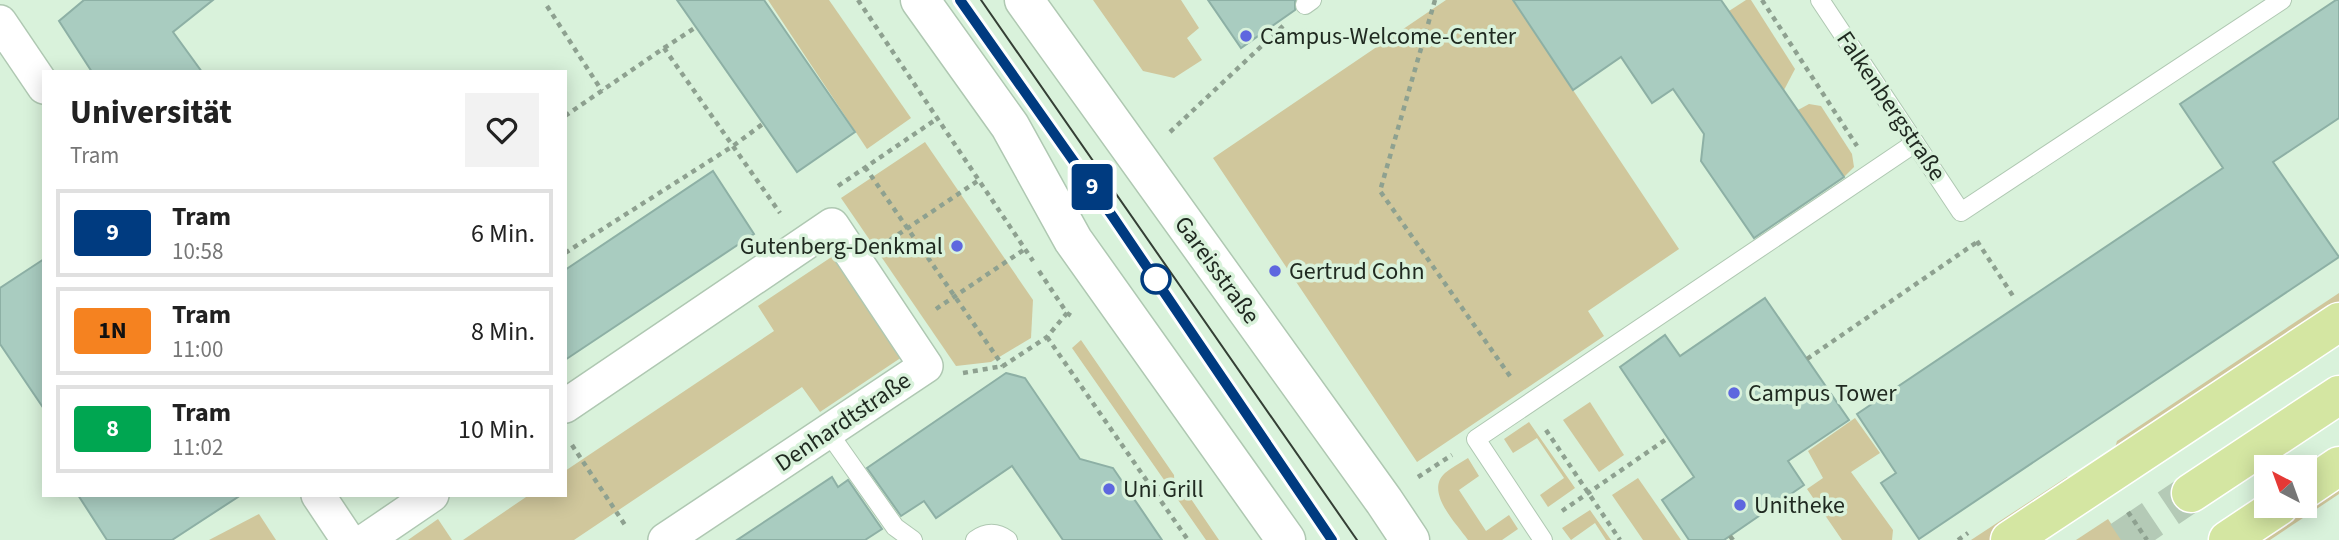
<!DOCTYPE html>
<html lang="de">
<head>
<meta charset="utf-8">
<style>
	body { margin:0; font-family:"Source Sans 3",sans-serif; background:#f2f2f2; color:#222; height:100vh; display:flex; flex-direction:column; font-size:26px; white-space:nowrap }
	* { box-sizing:border-box; margin:0 }
	p { font-size:23px; color:#767676 }
	.icon { flex:none; width:38px; height:38px; fill:none; stroke:currentColor; stroke-width:2; stroke-linecap:round; stroke-linejoin:round }
	.map { position:relative; flex:1; overflow:hidden }
	.side { position:absolute; left:42px; top:70px; width:525px; height:427px; display:flex; flex-direction:column; background:#fff; border-radius:0px; box-shadow:0 4px 18px #0003 }
	.side>* { flex:none }
	.badge { padding:0 14px; border-radius:5px; font-size:24px; line-height:46px }
	.needle { width:46px; rotate:319deg }
	.controls { position:absolute; left:2254px; top:455px; display:grid; gap:14px }
	.controls a { display:grid; place-items:center; width:63px; height:63px; border-radius:0px; background:#fff; box-shadow:0 4px 18px #0003; font-size:35px }
	.map>.badge { position:absolute; translate:-50% -50%; box-shadow:0 0 0 4px #fff }
	.round { display:grid; place-items:center; flex:none; width:74px; height:74px; border-radius:0px; background:#f2f2f2 }
	.summary { display:flex; align-items:center; justify-content:space-between; height:119px; padding:0 28px }
	h1 { font-size:33px; font-weight:700; line-height:52px }
	ul { padding:0; list-style:none }
	li { display:flex; align-items:center; gap:21px; height:88px; margin:0 14px 10px; padding:0 14px; border:4px solid #e0e0e0; border-radius:0px }
	li div { flex:1 }
	li b { display:block; font-size:26px }
	li em { font-style:normal }
	li .badge { min-width:77px; font-weight:700; text-align:center }
	.map>svg:first-child { display:block }
	.green { fill:#d0c79c }
	.building { fill:#a9ccc0; stroke:#8db0a5; stroke-width:2 }
	.lines { fill:none; stroke-linecap:round; stroke-linejoin:round }
	.primary-tunnel { stroke:#b4cab6; stroke-width:38; stroke-dasharray:38 19; stroke-linecap:butt }
	.service-casing { stroke:#afc8b2; stroke-width:20 }
	.minor-casing { stroke:#afc8b2; stroke-width:36 }
	.secondary-casing { stroke:#afc8b2; stroke-width:41 }
	.primary-casing { stroke:#fff; stroke-width:41 }
	.path { stroke:#8ea190; stroke-width:4.5; stroke-dasharray:5 5; stroke-linecap:butt }
	.service { stroke:#fff; stroke-width:18 }
	.minor { stroke:#fff; stroke-width:33 }
	.secondary { stroke:#fff; stroke-width:38 }
	.primary { stroke:#d4e6a2; stroke-width:38 }
	.tram { stroke:#343f35; stroke-width:2 }
	.line-casing { stroke:#fff; stroke-width:16 }
	.line { stroke:#003b80; stroke-width:10 }
	.poi-dot { fill:#5e67df; stroke:#d9f2db; stroke-width:2.5 }
	.stop-dot { fill:#fff; stroke:#003b80; stroke-width:3.5 }
	.labels { text-anchor:middle; dominant-baseline:central; stroke-width:7; stroke-linejoin:round; paint-order:stroke }
	.poi-label { font-size:24px; fill:#202a21; stroke:#d9f2db; text-anchor:start }
	.street-label { font-size:24px; fill:#202a21; stroke:#d9f2db }
</style>
</head>
<body>
<div class="map">
<svg width="2339" height="540" viewBox="0 0 2339 540">
	<rect width="100%" height="100%" fill="#d9f2db"/>
	<g class="green">
		<path d="M 768,0 L 829,0 L 911,118 L 867,149 Z"/>
		<path d="M 1093,0 L 1181,0 L 1199,28 L 1187,38 L 1202,60 L 1174,78 L 1143,71 Z"/>
		<path d="M 1446,0 L 1513,0 L 1679,249 L 1588,311 L 1604,336 L 1417,462 L 1213,158 Z"/>
		<path d="M 1746,0 L 1751,0 L 1795,69 L 1784,90 L 1729,11 Z"/>
		<path d="M 1809,104 L 1821,106 L 1852,154 L 1854,167 L 1844,177 L 1798,110 Z"/>
		<path d="M 925,142 L 1033,300 L 1031,338 L 991,362 L 956,366 L 841,198 Z"/>
		<path d="M 833,256 L 902,357 L 820,412 L 802,387 L 574,540 L 463,540 L 529,495 L 565,495 L 565,471 L 774,331 L 758,306 Z"/>
		<path d="M 2339,293 L 2339,308 L 2112,458 L 2117,441 Z"/>
		<path d="M 1081,340 L 1174,475 C 1174,485 1179,493 1189,496 L 1219,540 L 1206,540 L 1072,348 Z"/>
		<path d="M 1590,402 L 1624,455 L 1599,472 L 1563,420 Z"/>
		<path d="M 1855,418 L 1880,453 L 1851,472 L 1893,530 L 1892,540 L 1842,540 L 1807,489 L 1823,478 L 1808,451 Z"/>
		<path d="M 1529,422 L 1575,488 L 1548,507 L 1540,495 L 1564,478 L 1537,438 L 1513,453 L 1504,439 Z"/>
		<path d="M 1468,458 L 1479,476 L 1459,490 L 1486,531 L 1509,515 L 1518,529 L 1502,540 L 1468,540 C 1457,524 1424,492 1445,473 C 1451,468 1460,463 1468,458 Z"/>
		<path d="M 2067,477 L 2081,479 L 1990,540 L 1971,540 Z"/>
		<path d="M 1638,478 L 1681,540 L 1643,540 L 1612,495 Z"/>
		<path d="M 2339,484 L 2339,494 L 2270,540 L 2254,540 Z"/>
		<path d="M 1590,510 L 1611,540 L 1606,540 L 1595,523 L 1571,540 L 1562,528 Z"/>
		<path d="M 259,514 L 276,540 L 209,540 Z"/>
		<path d="M 438,519 L 452,540 L 408,540 Z"/>
		<path d="M 2108,519 L 2122,540 L 2076,540 Z"/>
	</g>
	<g class="building">
		<path d="M 84,0 L 213,0 L 173,32 L 202,72 L 92,72 L 59,21 Z"/>
		<path d="M 677,0 L 764,0 L 855,132 L 797,172 Z"/>
		<path d="M 1208,0 L 1295,0 L 1295,10 L 1241,48 Z"/>
		<path d="M 1513,0 L 1721,0 L 1844,177 L 1754,238 L 1701,161 L 1704,134 L 1673,89 L 1652,103 L 1621,57 L 1573,90 Z"/>
		<path d="M 2336,0 L 2339,0 L 2339,118 L 2273,162 L 2339,257 L 1919,539 L 1881,483 L 1896,473 L 1857,414 L 2223,168 L 2180,104 Z"/>
		<path d="M 713,171 L 754,234 L 565,360 L 565,270 Z"/>
		<path d="M 44,259 L 44,409 L 0,344 L 0,288 Z"/>
		<path d="M 1765,298 L 1849,420 L 1788,461 L 1804,485 L 1724,540 L 1689,540 L 1662,500 L 1694,477 L 1620,367 L 1665,335 L 1680,356 Z"/>
		<path d="M 1006,373 L 1025,378 L 1080,459 L 1113,468 L 1162,540 L 1063,540 L 1012,466 L 936,518 L 924,501 L 901,516 L 867,468 Z"/>
		<path d="M 832,477 L 838,487 L 848,480 L 882,529 L 865,540 L 737,540 Z"/>
		<path d="M 78,495 L 241,495 L 172,540 L 107,540 Z"/>
	</g>
	<g class="lines">
		<path class="primary-tunnel" d="M 2121,540 L 2191,493"/>
		<defs>
			<g id="service">
				<path d="M 1820,0 L 1961,212 L 2282,0"/>
				<path d="M 1305,5 L 1312,0"/>
				<path d="M 828,432 L 895,527 L 913,540"/>
				<path d="M 975,540 C 986,532 997,532 1008,540"/>
				<path d="M 1543,540 L 1476,439 L 1915,143"/>
			</g>
			<g id="minor">
				<path d="M 0,22 L 44,87"/>
				<path d="M 565,406 L 832,225 L 926,366 L 665,540"/>
				<path d="M 318,495 L 348,540"/>
				<path d="M 366,540 L 432,495"/>
			</g>
			<g id="secondary">
				<path d="M 920,0 L 1010,126 L 1073,240 L 1286,540"/>
				<path d="M 1024,0 L 1384,501 L 1410,540"/>
			</g>
			<g id="primary">
				<path d="M 2305,489 L 2339,466"/>
				<path d="M 2191,493 L 2339,395"/>
				<path d="M 2010,540 L 2339,322"/>
				<path d="M 2228,540 L 2279,506"/>
			</g>
		</defs>
		<use href="#service" class="service-casing"/>
		<use href="#minor" class="minor-casing"/>
		<use href="#secondary" class="secondary-casing"/>
		<use href="#primary" class="primary-casing"/>
		<g class="path">
			<path d="M 858,0 L 1033,261"/>
			<path d="M 1435,0 L 1380,191 L 1512,379"/>
			<path d="M 1762,0 L 1857,146"/>
			<path d="M 547,6 L 602,91"/>
			<path d="M 664,48 L 696,27"/>
			<path d="M 565,116 L 664,48 L 780,213"/>
			<path d="M 1170,132 L 1284,25"/>
			<path d="M 865,167 L 1003,366"/>
			<path d="M 838,186 L 938,118"/>
			<path d="M 890,240 L 979,180"/>
			<path d="M 1977,241 L 2015,299"/>
			<path d="M 565,253 L 733,146 L 764,123"/>
			<path d="M 1039,271 L 1067,313 L 1073,317"/>
			<path d="M 936,309 L 1025,249"/>
			<path d="M 1047,337 L 1188,540"/>
			<path d="M 1807,359 L 1977,242"/>
			<path d="M 963,373 L 1003,366 L 1047,337 L 1067,313"/>
			<path d="M 1546,430 L 1620,540"/>
			<path d="M 572,445 L 627,528"/>
			<path d="M 1418,477 L 1452,455"/>
			<path d="M 1562,511 L 1668,438"/>
			<path d="M 2128,512 L 2147,540"/>
			<path d="M 1730,536 L 1733,540"/>
			<path d="M 1958,540 L 1968,533"/>
		</g>
		<use href="#service" class="service"/>
		<use href="#minor" class="minor"/>
		<use href="#secondary" class="secondary"/>
		<use href="#primary" class="primary"/>
		<g class="tram">
			<path d="M 960,0 L 1113,217 L 1332,540"/>
			<path d="M 981,0 L 1357,540"/>
		</g>
	</g>
	<g class="lines">
		<defs>
			<path id="line" d="M 960,0 L 1113,217 L 1332,540"/>
		</defs>
		<use href="#line" class="line-casing"/>
		<use href="#line" class="line"/>
	</g>
	<g class="poi-dot">
		<circle cx="1246" cy="36" r="7"/>
		<circle cx="957" cy="246" r="7"/>
		<circle cx="1275" cy="271" r="7"/>
		<circle cx="1734" cy="393" r="7"/>
		<circle cx="1109" cy="489" r="7"/>
		<circle cx="1740" cy="505" r="7"/>
	</g>
	<circle class="stop-dot" cx="1156" cy="279" r="14"/>
	<g class="labels">
		<g class="poi-label">
			<text x="1260" y="36">Campus-Welcome-Center</text>
			<text x="943" y="246" text-anchor="end">Gutenberg-Denkmal</text>
			<text x="1289" y="271">Gertrud Cohn</text>
			<text x="1748" y="393">Campus Tower</text>
			<text x="1123" y="489">Uni Grill</text>
			<text x="1754" y="505">Unitheke</text>
		</g>
		<g class="street-label">
			<text transform="translate(1891 106) rotate(56)">Falkenbergstraße</text>
			<text transform="translate(1217 270) rotate(54)">Gareisstraße</text>
			<text transform="translate(843 422) rotate(-34)">Denhardtstraße</text>
		</g>
	</g>
</svg>
<div class="controls">
<a><svg class="needle" viewBox="-14 -14 28 28"><path d="M0-13l5 13h-10z" fill="#e53935"/><path d="M0 13l5-13h-10z" fill="#767676"/></svg></a>
</div>
<b class="badge" style="left:1092px;top:187px;background:#003b80;color:#fff">9</b>
<section class="side">
<div class="summary"><div><h1>Universität</h1><p>Tram</p></div><a class="round"><svg class="icon" aria-label="heart" viewBox="0 0 24 24"><path d="M12 20l-8-8c-3-5 5-10 8-4 3-6 11-1 8 4z"/></svg></a></div>
<ul>
<li><span class="badge" style="background:#003b80;color:#fff">9</span><div><b>Tram</b><p>10:58</p></div><em>6 Min.</em></li>
<li><span class="badge" style="background:#f58220;color:#111">1N</span><div><b>Tram</b><p>11:00</p></div><em>8 Min.</em></li>
<li><span class="badge" style="background:#00a651;color:#fff">8</span><div><b>Tram</b><p>11:02</p></div><em>10 Min.</em></li>
</ul>
</section>
</div>
</body>
</html>
